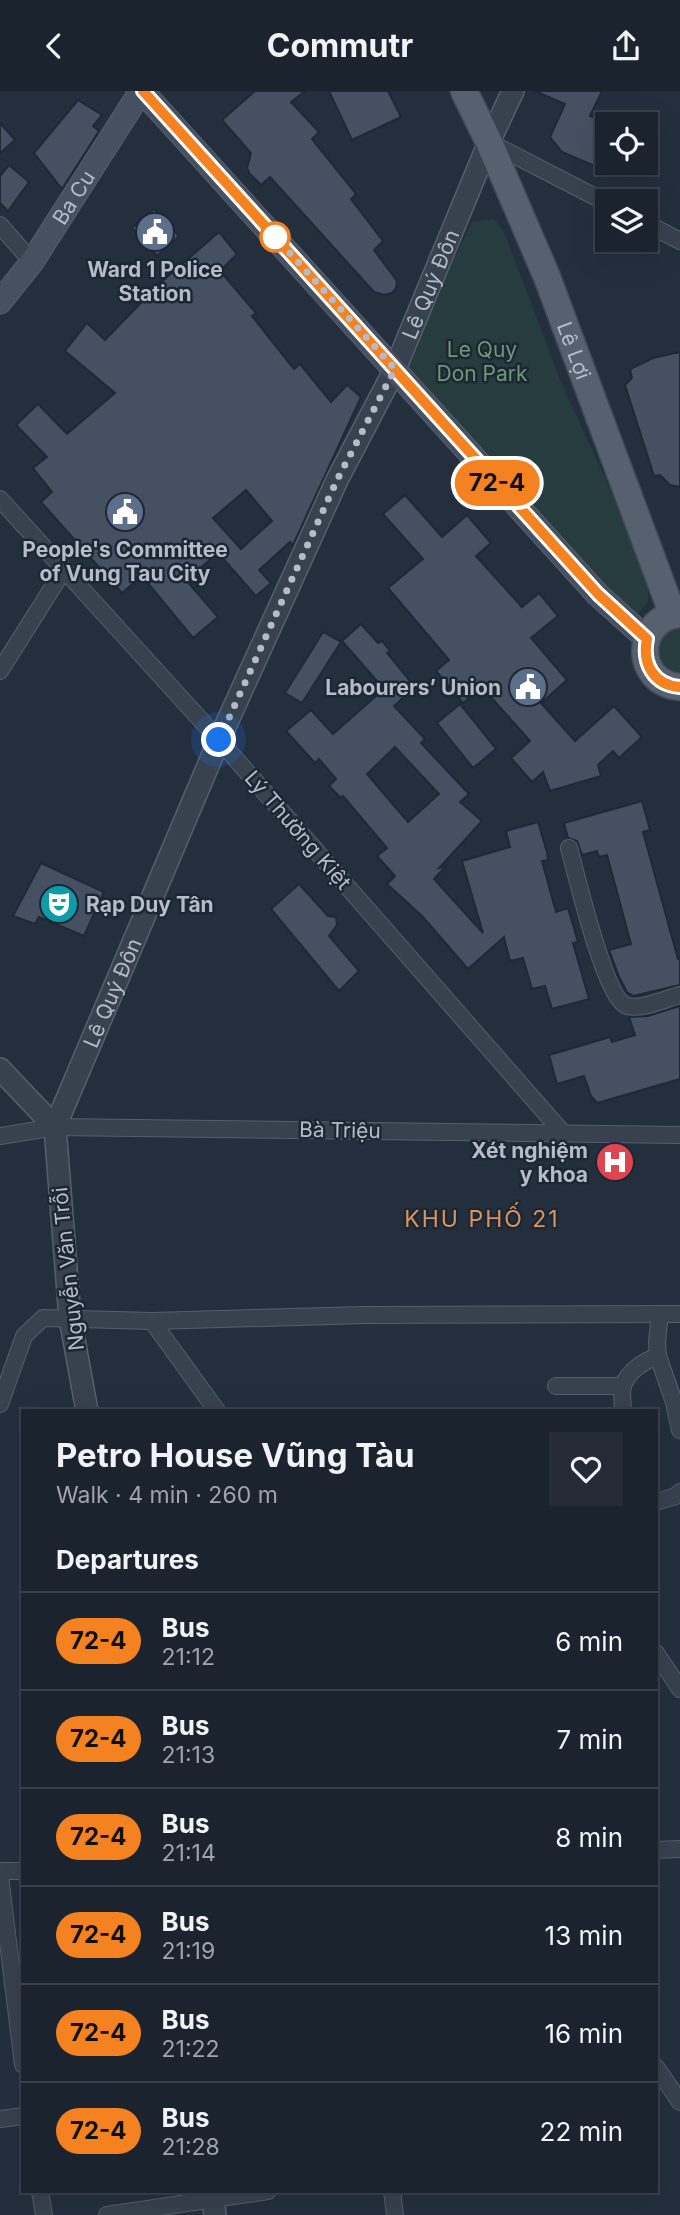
<!DOCTYPE html>
<html lang="en">
<head>
<meta charset="utf-8">
<style>
	body { margin:0; font-family:Inter,sans-serif; background:#242b36; color:#f1f3f6; height:100vh; display:flex; flex-direction:column; font-size:26px; white-space:nowrap }
	* { box-sizing:border-box; margin:0 }
	p { font-size:23px; color:#a0a4aa }
	.icon { flex:none; width:38px; height:38px; fill:none; stroke:currentColor; stroke-width:2; stroke-linecap:round; stroke-linejoin:round }
	.map { position:relative; flex:1; overflow:hidden }
	.side { position:absolute; left:21px; top:1318px; width:637px; height:784px; display:flex; flex-direction:column; background:#1b232e; border-radius:0px; box-shadow:0 7px 28px #0002,0 0 0 2px #39404a }
	.side>* { flex:none }
	.badge { padding:0 14px; border-radius:23px; font-size:24px; line-height:46px }
	.tools { position:absolute; left:595px; top:21px; display:grid; gap:14px }
	.tools a { display:grid; place-items:center; width:63px; height:63px; border-radius:0px; background:#1b232e; box-shadow:0 7px 28px #0002,0 0 0 2px #39404a; font-size:35px }
	.you { position:absolute; width:35px; height:35px; margin:-18px; border:5px solid #fff; border-radius:50%; background:#1a73e8; box-shadow:0 0 0 10px #1a73e833 }
	.map>.badge { position:absolute; translate:-50% -50%; box-shadow:0 0 0 4px #fff }
	h2 { padding:0 35px; font-size:26px; line-height:63px }
	.round { display:grid; place-items:center; flex:none; width:74px; height:74px; border-radius:0px; background:#242b36 }
	.summary { display:flex; align-items:center; justify-content:space-between; height:119px; padding:0 35px }
	h1 { font-size:33px; font-weight:700; line-height:52px }
	ul { padding:0; list-style:none }
	li { display:flex; align-items:center; gap:21px; height:98px; padding:0 35px; border-top:2px solid #39404a }
	li div { flex:1 }
	li b { display:block; font-size:26px }
	li em { font-style:normal }
	li .badge { min-width:77px; font-weight:700; text-align:center }
	header { display:flex; justify-content:space-between; align-items:center; height:91px; padding:0 35px; background:#1b232e; font-size:32px; font-weight:700 }
	.map>svg:first-child { display:block }
	.green { fill:#263c3f }
	.building { fill:#455162; stroke:#1f2835; stroke-width:2; fill-rule:evenodd }
	.lines { fill:none; stroke-linecap:round; stroke-linejoin:round }
	.minor-casing { stroke:#565f6c; stroke-width:18 }
	.tertiary-casing { stroke:#565f6c; stroke-width:24 }
	.secondary-casing { stroke:#565f6c; stroke-width:25 }
	.primary-casing { stroke:#414a57; stroke-width:29 }
	.minor { stroke:#38414e; stroke-width:16 }
	.tertiary { stroke:#38414e; stroke-width:21 }
	.secondary { stroke:#465061; stroke-width:23 }
	.primary { stroke:#56606e; stroke-width:26 }
	.line-casing { stroke:#fff; stroke-width:16 }
	.line { stroke:#f58220; stroke-width:10 }
	.walk { stroke:#b4bcc9; stroke-width:7; stroke-dasharray:0 12.6 }
	.stop-dot { fill:#fff; stroke:#f58220; stroke-width:3.5 }
	.labels { text-anchor:middle; dominant-baseline:central; stroke-width:5; stroke-linejoin:round; paint-order:stroke }
	.street-label { font-size:21px; fill:#b4bcc9; stroke:#1d2633 }
	.poi-label { font-size:21px; font-weight:bold; fill:#b4bcc9; stroke:#1d2633 }
	.park-label { font-size:21px; fill:#6b9a76; stroke:#1d2633 }
	.neighbourhood-label { font-size:23px; letter-spacing:2px; fill:#d59563; stroke:#1d2633 }
</style>
</head>
<body>
<header><svg class="icon" aria-label="back" viewBox="0 0 24 24"><path d="M15 5l-7 7 7 7"/></svg>Commutr<svg class="icon" aria-label="share" viewBox="0 0 24 24"><path d="M12 15V3M7 8l5-5 5 5M5 13v7h14v-7"/></svg></header>
<div class="map">
<svg width="680" height="2124" viewBox="0 0 680 2124">
	<rect width="100%" height="100%" fill="#242f3e"/>
	<g class="green">
		<path d="M 494,128 L 504,141 L 561,291 L 633,448 L 648,488 L 648,511 L 634,527 L 404,272 L 472,131 Z"/>
		<path d="M 680,534 L 680,584 L 667,581 L 657,568 L 657,552 L 661,544 Z"/>
	</g>
	<g class="building">
		<path d="M 255,0 L 305,0 L 291,11 L 319,41 L 312,48 L 356,103 L 351,108 L 383,150 L 374,159 L 397,190 L 396,197 L 392,202 L 384,204 L 374,201 L 270,86 L 261,94 L 250,83 L 247,77 L 251,62 L 222,29 Z"/>
		<path d="M 329,0 L 388,0 L 401,26 L 352,49 Z"/>
		<path d="M 535,0 L 602,0 L 590,25 L 607,32 L 607,70 L 604,79 L 562,61 L 550,46 L 565,13 Z"/>
		<path d="M 78,9 L 102,24 L 93,35 L 99,40 L 62,98 L 34,62 Z"/>
		<path d="M 0,32 L 15,49 L 0,62 Z"/>
		<path d="M 9,74 L 29,91 L 8,120 L 0,112 L 0,85 Z"/>
		<path d="M 154,118 L 179,145 L 157,165 L 132,137 Z"/>
		<path d="M 219,141 L 237,163 L 220,180 L 256,222 L 252,225 L 294,278 L 300,273 L 331,311 L 347,294 L 361,306 L 293,454 L 290,451 L 259,479 L 271,492 L 256,505 L 218,462 L 186,489 L 218,526 L 193,547 L 142,485 L 122,502 L 41,411 L 52,401 L 33,377 L 47,366 L 16,334 L 38,313 L 67,343 L 115,302 L 65,260 L 87,232 L 105,249 L 159,193 ZM 246,399 L 272,430 L 241,458 L 213,427 Z"/>
		<path d="M 680,261 L 680,396 L 670,394 L 660,384 L 654,385 L 625,294 L 632,287 L 630,278 L 653,267 Z"/>
		<path d="M 405,404 L 442,446 L 467,424 L 491,452 L 476,465 L 522,516 L 539,502 L 558,525 L 531,547 L 567,589 L 541,612 L 575,650 L 614,615 L 642,646 L 619,667 L 613,660 L 598,674 L 601,685 L 550,700 L 543,681 L 532,691 L 511,667 L 530,650 L 482,596 L 463,612 L 436,580 L 449,569 L 388,497 L 423,468 L 383,423 Z"/>
		<path d="M 361,533 L 378,552 L 382,550 L 390,560 L 387,562 L 415,596 L 394,615 L 425,648 L 421,652 L 469,703 L 460,711 L 482,730 L 439,777 L 446,775 L 434,788 L 483,842 L 462,770 L 510,756 L 506,740 L 538,731 L 547,761 L 548,769 L 542,770 L 556,821 L 568,817 L 578,851 L 573,852 L 589,908 L 552,918 L 545,895 L 532,898 L 523,867 L 510,870 L 504,846 L 468,878 L 422,825 L 387,793 L 395,785 L 377,765 L 387,757 L 343,705 L 341,707 L 329,695 L 336,688 L 319,668 L 315,672 L 286,640 L 311,619 L 333,643 L 384,598 L 342,550 ZM 395,656 L 439,703 L 408,731 L 367,683 Z"/>
		<path d="M 323,541 L 341,551 L 302,612 L 285,602 Z"/>
		<path d="M 460,613 L 496,658 L 473,677 L 437,632 Z"/>
		<path d="M 642,710 L 650,739 L 643,741 L 678,868 L 680,867 L 680,894 L 633,905 L 627,901 L 619,886 L 609,859 L 631,853 L 607,764 L 599,766 L 597,760 L 582,764 L 577,750 L 568,747 L 564,732 Z"/>
		<path d="M 41,772 L 104,801 L 84,845 L 39,826 L 35,833 L 13,825 Z"/>
		<path d="M 299,793 L 328,825 L 336,826 L 337,834 L 329,845 L 359,880 L 339,900 L 271,818 Z"/>
		<path d="M 680,915 L 680,988 L 597,1012 L 591,1005 L 584,985 L 557,993 L 549,964 L 610,946 L 612,951 L 635,944 L 629,926 L 648,925 Z"/>
	</g>
	<g class="lines">
		<defs>
			<g id="minor">
				<path d="M 489,51 L 607,112"/>
				<path d="M 646,132 L 680,150"/>
				<path d="M 0,134 L 32,171"/>
				<path d="M 0,408 L 219,649 L 563,1042"/>
				<path d="M 0,580 L 63,480"/>
				<path d="M 569,757 C 576,782 605,908 627,915 C 642,919 665,908 680,904"/>
				<path d="M 0,1045 L 55,1036 L 680,1044"/>
				<path d="M 660,1223 L 657,1251 L 658,1265 L 674,1311 L 680,1339"/>
				<path d="M 152,1230 L 217,1320"/>
				<path d="M 556,1295 L 623,1295"/>
				<path d="M 0,1313 L 24,1245 L 43,1227 L 152,1230 L 365,1224 L 680,1223"/>
				<path d="M 623,1320 C 623,1313 621,1302 623,1295 C 628,1280 644,1270 658,1265"/>
				<path d="M 656,1411 L 676,1405 L 680,1401"/>
				<path d="M 656,1562 L 680,1598"/>
				<path d="M 656,1759 L 680,1758"/>
				<path d="M 0,1780 L 23,1780"/>
				<path d="M 0,1785 L 23,1974"/>
				<path d="M 656,1976 L 680,2011"/>
				<path d="M 0,2028 L 23,2025"/>
				<path d="M 40,2100 L 44,2124"/>
				<path d="M 392,2100 L 395,2124"/>
				<path d="M 107,2124 L 268,2100"/>
			</g>
			<g id="tertiary">
				<path d="M 0,978 L 55,1036"/>
				<path id="s1" d="M 87,1320 L 70,1227 L 55,1036 L 219,649 L 337,389 L 395,278 L 489,51 L 513,0"/>
				<path d="M 212,2100 L 215,2124"/>
			</g>
			<g id="secondary">
				<path d="M 142,0 L 598,504 L 647,548"/>
				<path id="s2" d="M 0,211 L 32,171 L 141,0"/>
			</g>
			<g id="primary">
				<path id="s3" d="M 464,0 L 489,51 L 547,186 L 673,524"/>
				<path d="M 680,523 C 634,527 633,592 680,596"/>
			</g>
		</defs>
		<use href="#minor" class="minor-casing"/>
		<use href="#tertiary" class="tertiary-casing"/>
		<use href="#secondary" class="secondary-casing"/>
		<use href="#primary" class="primary-casing"/>
		<use href="#minor" class="minor"/>
		<use href="#tertiary" class="tertiary"/>
		<use href="#secondary" class="secondary"/>
		<use href="#primary" class="primary"/>
	</g>
	<g class="lines">
		<defs>
			<path id="line" d="M 143,0 L 598,503 L 647,548 C 642,572 653,594 680,596"/>
		</defs>
		<use href="#line" class="line-casing"/>
		<use href="#line" class="line"/>
		<path class="walk" d="M 219,649 L 337,389 L 395,278 L 269,139 L 275,146"/>
	</g>
	<defs>
		<symbol id="civic-disc" viewBox="-11 -11 22 22"><circle r="9.5" fill="#5c6f8a" stroke="#1d2633"/><path d="M-.6-6.5H3V-4.5H.6V-3L4-1V1h2V6H-6V1h2V-1L-.6-3ZM-1.2 2.5V6h2.4V2.5Z" fill="#fff"/></symbol>
		<symbol id="theatre-disc" viewBox="-11 -11 22 22"><circle r="9.5" fill="#0f9aa8" stroke="#1d2633"/><path d="M-5-5.5Q0-4 5-5.5V0Q5 5 0 6Q-5 5-5 0ZM-3.3-2.5H-1v1.5H-3.3ZM1-2.5H3.3v1.5H1ZM-2.8 1Q0 5.5 2.8 1Z" fill="#fff"/></symbol>
		<symbol id="hospital-disc" viewBox="-11 -11 22 22"><circle r="9.5" fill="#e0444e" stroke="#1d2633"/><path d="M-5-5h3v3.5h4V-5h3V5h-3V1.5h-4V5h-3Z" fill="#fff"/></symbol>
	</defs>
	<g fill-rule="evenodd">
		<use href="#civic-disc" x="133" y="119" width="44" height="44"/>
		<use href="#civic-disc" x="103" y="399" width="44" height="44"/>
		<use href="#civic-disc" x="506" y="574" width="44" height="44"/>
		<use href="#theatre-disc" x="37" y="791" width="44" height="44"/>
		<use href="#hospital-disc" x="593" y="1049" width="44" height="44"/>
	</g>
	<circle class="stop-dot" cx="275" cy="146" r="14"/>
	<g class="labels">
		<g class="street-label">
			<text stroke="none"><textPath href="#s2" startOffset="128">Ba Cu</textPath></text>
			<text stroke="none"><textPath href="#s1" startOffset="1209">Lê Quý Đôn</textPath></text>
			<text stroke="none"><textPath href="#s3" startOffset="282">Lê Lợi</textPath></text>
			<text transform="translate(298 739) rotate(49)">Lý Thường Kiệt</text>
			<text stroke="none"><textPath href="#s1" startOffset="432">Lê Quý Đôn</textPath></text>
			<text transform="translate(340 1039) rotate(1)">Bà Triệu</text>
			<text transform="translate(68 1178) rotate(-96)">Nguyễn Văn Trỗi</text>
		</g>
		<g class="poi-label">
			<text x="155" y="178">Ward 1 Police<tspan x="155" dy="24">Station</tspan></text>
			<text x="125" y="458">People's Committee<tspan x="125" dy="24">of Vung Tau City</tspan></text>
			<text x="501" y="596" text-anchor="end">Labourers’ Union</text>
			<text x="86" y="813" text-anchor="start">Rạp Duy Tân</text>
			<text x="588" y="1059" text-anchor="end">Xét nghiệm<tspan x="588" dy="24">y khoa</tspan></text>
		</g>
		<g class="park-label">
			<text x="482" y="258">Le Quy<tspan x="482" dy="24">Don Park</tspan></text>
		</g>
		<g class="neighbourhood-label">
			<text x="482" y="1128">KHU PHỐ 21</text>
		</g>
	</g>
</svg>
<div class="tools">
<a><svg class="icon" aria-label="locate" viewBox="0 0 24 24"><circle cx="12" cy="12" r="6"/><path d="M12 2v4M12 18v4M2 12h4M18 12h4"/></svg></a>
<a><svg class="icon" aria-label="layers" viewBox="0 0 24 24"><path d="M12 4l9 5-9 5-9-5zM3 14l9 5 9-5"/></svg></a>
</div>
<div class="you" style="left:219px;top:649px"></div>
<b class="badge" style="left:497px;top:392px;background:#f58220;color:#111">72-4</b>
<section class="side">
<div class="summary"><div><h1>Petro House Vũng Tàu</h1><p>Walk · 4 min · 260 m</p></div><a class="round"><svg class="icon" aria-label="heart" viewBox="0 0 24 24"><path d="M12 20l-8-8c-3-5 5-10 8-4 3-6 11-1 8 4z"/></svg></a></div>
<h2>Departures</h2>
<ul>
<li><span class="badge" style="background:#f58220;color:#111">72-4</span><div><b>Bus</b><p>21:12</p></div><em>6 min</em></li>
<li><span class="badge" style="background:#f58220;color:#111">72-4</span><div><b>Bus</b><p>21:13</p></div><em>7 min</em></li>
<li><span class="badge" style="background:#f58220;color:#111">72-4</span><div><b>Bus</b><p>21:14</p></div><em>8 min</em></li>
<li><span class="badge" style="background:#f58220;color:#111">72-4</span><div><b>Bus</b><p>21:19</p></div><em>13 min</em></li>
<li><span class="badge" style="background:#f58220;color:#111">72-4</span><div><b>Bus</b><p>21:22</p></div><em>16 min</em></li>
<li><span class="badge" style="background:#f58220;color:#111">72-4</span><div><b>Bus</b><p>21:28</p></div><em>22 min</em></li>
</ul>
</section>
</div>
</body>
</html>
